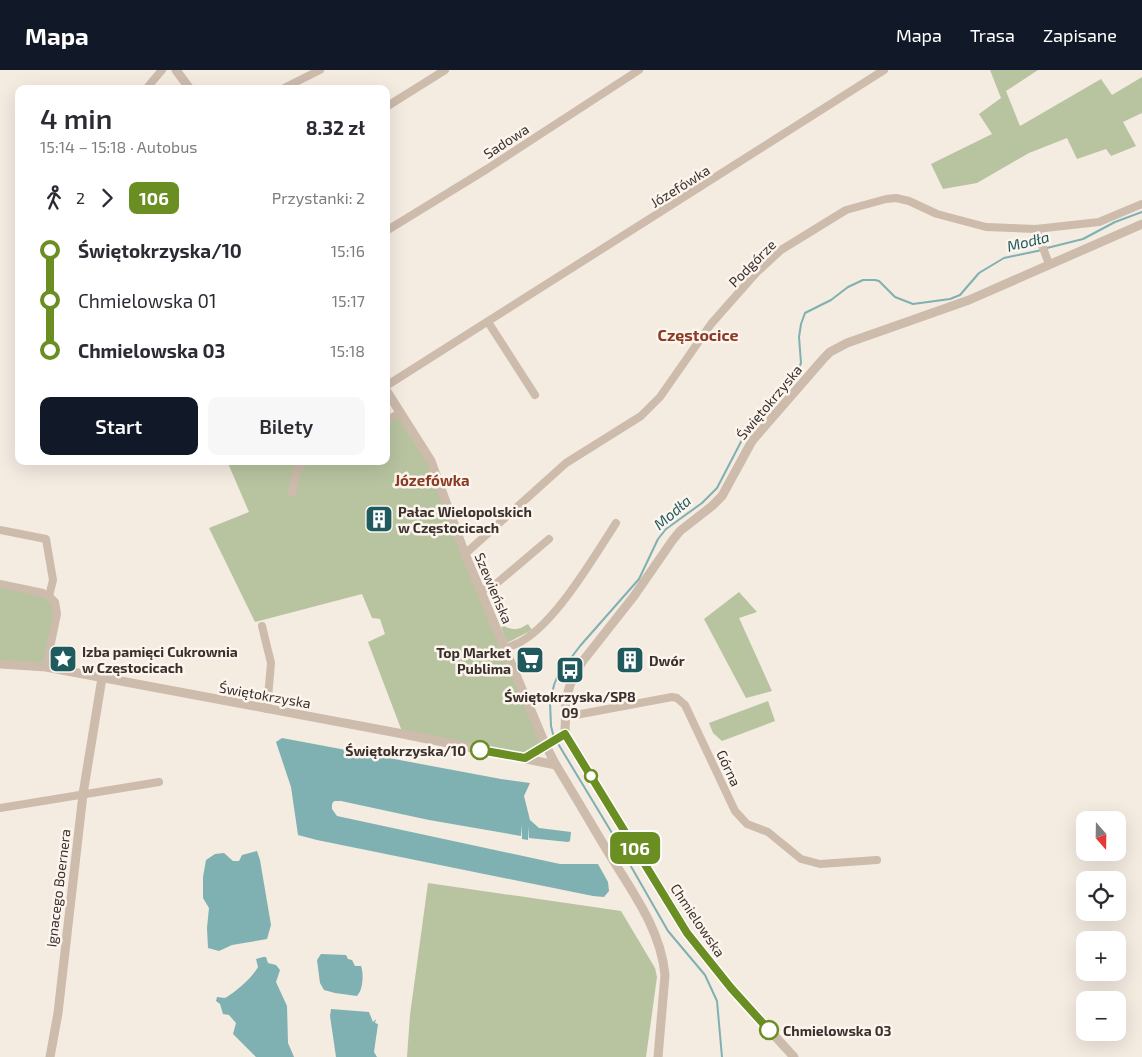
<!DOCTYPE html>
<html lang="pl">
<head>
<meta charset="utf-8">
<style>
	body { margin:0; font-family:"Exo 2",sans-serif; background:#f7f7f7; color:#2b2b33; height:100vh; display:flex; flex-direction:column; font-size:19px; white-space:nowrap }
	* { box-sizing:border-box; margin:0 }
	p { font-size:16px; color:#7c7c81 }
	.icon { flex:none; width:28px; height:28px; fill:none; stroke:currentColor; stroke-width:2; stroke-linecap:round; stroke-linejoin:round }
	.map { position:relative; flex:1; overflow:hidden }
	.panel { position:absolute; left:15px; top:15px; width:375px; height:380px; display:flex; flex-direction:column; background:#fff; border-radius:10px; box-shadow:0 5px 20px #0002 }
	.panel>* { flex:none }
	.badge { padding:0 10px; border-radius:8px; font-size:18px; line-height:32px }
	.needle { width:32px; rotate:160deg }
	.fabs { position:absolute; left:1076px; top:741px; display:grid; gap:10px }
	.fabs a { display:grid; place-items:center; width:50px; height:50px; border-radius:10px; background:#fff; box-shadow:0 5px 20px #0002; font-size:25px }
	.map>.badge { position:absolute; translate:-50% -50%; box-shadow:0 0 0 2px #fff }
	.legs { display:flex; align-items:center; gap:8px; height:55px; padding:0 25px; font-size:16px }
	.legs p { margin-inline-start:auto }
	.head { display:flex; align-items:center; justify-content:space-between; height:85px; padding:0 25px }
	h1 { font-size:28px; font-weight:600; line-height:38px }
	.cta { display:flex; gap:10px; margin-top:auto; padding:10px 25px }
	.cta a { flex:1; height:58px; border-radius:10px; background:#111827; color:#fff; font-size:20px; font-weight:600; line-height:58px; text-align:center }
	.cta a+a { background:#f7f7f7; color:#2b2b33 }
	ul { padding:0 25px; list-style:none }
	li { display:flex; align-items:center; gap:18px; height:50px; font-size:19px }
	li i { display:grid; place-items:center; width:8px; height:100%; margin:0 6px; background:currentColor }
	li i::after { content:''; width:12px; height:12px; margin:-6px; border:4px solid; border-radius:50%; background:#fff }
	li p { margin-inline-start:auto }
	li:first-child i { background:linear-gradient(#0000 50%,currentColor 0) }
	li:last-child i { background:linear-gradient(currentColor 50%,#0000 0) }
	header { display:flex; align-items:center; gap:30px; box-sizing:border-box; height:70px; padding:0 25px; background:#111827; color:#fff }
	header strong { font-size:24px }
	nav { display:flex; gap:28px; margin-inline-start:auto; font-size:18px }
	.map>svg:first-child { display:block }
	.green { fill:#b8c4a0 }
	.water { fill:#7fb0b2 }
	.lines { fill:none; stroke-linecap:round; stroke-linejoin:round }
	.stream { stroke:#7fb0b2; stroke-width:2 }
	.minor { stroke:#cdbbac; stroke-width:8 }
	.tertiary { stroke:#cdbbac; stroke-width:9 }
	.line-1-casing { stroke:#fff; stroke-width:11 }
	.line-1 { stroke:#6b8e23; stroke-width:8 }
	.stop-1-dot { fill:#fff; stroke:#6b8e23; stroke-width:2.5 }
	.labels { text-anchor:middle; dominant-baseline:central; stroke-width:5; stroke-linejoin:round; paint-order:stroke }
	.street-label { font-size:14px; fill:#3b302b; stroke:#fbf5ee }
	.poi-label { font-size:14px; font-weight:bold; fill:#3b302b; stroke:#fbf5ee; text-anchor:start }
	.stop-label { font-size:14px; font-weight:bold; fill:#3b302b; stroke:#fbf5ee; text-anchor:end }
	.water-label { font-size:15px; font-style:italic; fill:#1f5a5e; stroke:#fbf5ee }
	.neighbourhood-label { font-size:15px; font-weight:bold; fill:#8c3b22; stroke:#fbf5ee }
	.quarter-label { font-size:16px; font-weight:bold; fill:#8c3b22; stroke:#fbf5ee }
</style>
</head>
<body>
<header>
<strong>Mapa</strong>
<nav><a>Mapa</a><a>Trasa</a><a>Zapisane</a></nav>
</header>
<div class="map">
<svg width="1142" height="987" viewBox="0 0 1142 987">
	<rect width="100%" height="100%" fill="#f4ebe1"/>
	<g class="green">
		<path d="M 990,0 L 1038,0 L 1006,21 L 1020,56 L 1101,9 L 1112,25 L 1142,7 L 1142,43 L 1123,52 L 1136,76 L 1111,86 L 1106,79 L 1077,89 L 1067,68 L 1029,83 L 977,113 L 943,119 L 931,94 L 992,64 L 979,44 L 1001,28 Z"/>
		<path d="M 401,343 L 431,391 L 546,676 L 525,688 L 403,664 L 368,572 L 385,564 L 380,549 L 372,548 L 362,524 L 255,552 L 209,458 L 249,442 L 227,391 L 386,391 L 386,350 Z"/>
		<path d="M 0,514 L 43,523 L 55,532 L 46,597 L 0,594 Z"/>
		<path d="M 739,522 L 757,542 L 739,548 L 772,621 L 746,628 L 704,549 Z"/>
		<path d="M 528,554 L 532,560 L 507,573 L 501,557 L 504,556 C 514,561 518,560 528,554 Z"/>
		<path d="M 768,631 L 775,651 L 722,671 L 713,663 L 709,653 Z"/>
		<path d="M 428,813 L 621,841 L 655,898 L 657,907 L 646,987 L 407,987 L 410,945 Z"/>
	</g>
	<g class="water">
		<path d="M 282,668 L 501,709 L 530,713 L 524,726 L 530,750 L 539,758 L 571,762 L 570,771 L 568,772 L 529,768 L 529,756 L 528,770 L 522,769 L 522,755 L 521,766 L 429,750 L 341,731 L 334,731 L 332,734 L 332,739 L 337,746 L 560,794 L 598,794 L 608,812 L 609,821 L 604,827 L 593,826 L 317,770 L 298,765 L 291,717 L 276,672 Z"/>
		<path d="M 257,781 L 260,790 L 271,855 L 267,869 L 232,875 L 219,881 L 208,878 L 207,858 L 209,838 L 203,828 L 203,807 L 206,790 L 215,784 L 224,783 L 233,791 L 239,791 L 242,785 Z"/>
		<path d="M 321,884 L 346,885 L 348,889 L 352,890 L 355,896 L 361,896 C 364,904 363,920 357,926 L 335,923 L 324,920 L 320,913 L 317,890 Z"/>
		<path d="M 263,887 L 266,887 L 268,893 L 276,895 L 280,900 L 276,912 L 287,936 L 288,973 L 294,987 L 256,987 L 233,964 L 236,953 L 229,945 L 223,944 L 220,934 L 216,931 L 217,927 L 225,928 C 237,921 252,908 258,897 L 256,889 Z"/>
		<path d="M 331,939 L 369,942 L 373,952 L 376,949 L 375,953 L 378,954 L 374,982 L 377,987 L 336,987 L 330,946 Z"/>
	</g>
	<g class="lines">
		<g class="stream">
			<path d="M 1047,178 L 1083,169 L 1115,152 L 1142,142"/>
			<path d="M 554,668 L 551,656 L 550,632 L 554,615 L 558,605 L 580,576 L 639,509 L 658,469 L 666,459 L 702,433 L 717,418 L 744,366 L 793,312 L 801,293 L 799,267 L 801,254 L 805,243 L 831,230 L 848,217 L 863,210 L 875,210 L 879,211 L 895,227 L 913,234 L 950,229 L 960,225 L 979,203 L 1004,188 L 1042,180"/>
			<path d="M 557,672 L 609,758 L 668,861 L 705,905 L 717,931 L 722,987"/>
		</g>
		<g class="minor">
			<path d="M 146,19 L 162,0"/>
			<path d="M 282,19 L 320,0"/>
			<path d="M 386,37 L 445,0"/>
			<path d="M 1036,159 L 1049,194"/>
			<path d="M 386,161 L 487,99 L 639,0"/>
			<path d="M 488,252 L 535,325"/>
			<path d="M 386,316 L 884,0"/>
			<path d="M 386,350 L 401,343"/>
			<path d="M 292,423 L 296,403 L 303,391"/>
			<path d="M 0,460 L 46,469 L 53,510 L 49,526"/>
			<path d="M 465,484 L 566,393 L 641,346 L 660,327 L 711,254 L 756,203 L 781,180 L 846,140 L 886,129 L 896,128 L 909,131 L 937,144 L 986,157 L 1036,159 L 1099,152 L 1142,134"/>
			<path d="M 0,514 L 43,523 L 49,526 L 55,532 L 57,544 L 46,597"/>
			<path d="M 481,521 L 497,513 L 549,469"/>
			<path d="M 262,556 L 271,593 L 267,639"/>
			<path d="M 505,579 C 511,576 517,574 522,571 C 556,552 594,487 616,453"/>
			<path d="M 565,647 L 672,627 L 677,628 L 685,635 L 735,741 L 747,754 L 768,762 L 801,789 L 820,794 L 877,790"/>
			<path d="M 0,738 L 159,712"/>
		</g>
		<g class="tertiary">
			<path d="M 176,0 L 190,19"/>
			<path d="M 386,320 L 431,391 L 465,484 L 546,676 L 556,695 C 575,726 593,757 611,787 C 634,824 661,861 665,905 L 658,987"/>
			<path d="M 0,594 L 46,597 L 403,664 L 556,695"/>
			<path d="M 565,664 L 566,629 L 570,615 L 582,592 L 634,526 L 672,471 L 680,461 L 712,436 L 722,426 L 752,371 L 824,288 L 830,282 L 847,273 L 969,230 L 1142,154"/>
			<path d="M 565,664 L 696,876 L 731,918 L 794,987"/>
			<path d="M 525,688 L 565,664"/>
			<path d="M 50,987 L 58,943 L 83,724 L 102,608"/>
		</g>
	</g>
	<g class="lines">
		<defs>
			<path id="line-1" d="M 480,680 L 525,688 L 565,664 L 687,863 L 731,918 L 769,960"/>
		</defs>
		<use href="#line-1" class="line-1-casing"/>
		<use href="#line-1" class="line-1"/>
	</g>
	<defs>
		<symbol id="building-square" viewBox="-11 -11 22 22"><rect x="-9" y="-9" width="18" height="18" rx="4" fill="#1f5a5e" stroke="#fbf5ee"/><path d="M-4-6H4V6H1V3H-1V6H-4ZM-2.5-4.3h1.7v1.8h-1.7ZM.8-4.3h1.7v1.8H.8ZM-2.5-1h1.7V.8h-1.7ZM.8-1h1.7V.8H.8Z" fill="#fff"/></symbol>
		<symbol id="sight-square" viewBox="-11 -11 22 22"><rect x="-9" y="-9" width="18" height="18" rx="4" fill="#1f5a5e" stroke="#fbf5ee"/><path d="M0-6L1.8-2.2L6-1.7L2.9 1.2L3.7 5.4L0 3.3L-3.7 5.4L-2.9 1.2L-6-1.7L-1.8-2.2Z" fill="#fff"/></symbol>
		<symbol id="supermarket-square" viewBox="-11 -11 22 22"><rect x="-9" y="-9" width="18" height="18" rx="4" fill="#1f5a5e" stroke="#fbf5ee"/><path d="M-6-5.5h2.5l.6 2H6L4.5 2H-2.5L-4.4-4H-6ZM-1.5 3.2a1.3 1.3 0 1 0 .1 0ZM3 3.2a1.3 1.3 0 1 0 .1 0Z" fill="#fff"/></symbol>
		<symbol id="bus-square" viewBox="-11 -11 22 22"><rect x="-9" y="-9" width="18" height="18" rx="4" fill="#1f5a5e" stroke="#fbf5ee"/><path d="M-5-6H5V4H4V6H2V4H-2V6H-4V4H-5ZM-3.5-4V0h7V-4ZM-3.5 1.2v1.5H-2V1.2ZM2 1.2v1.5H3.5V1.2Z" fill="#fff"/></symbol>
	</defs>
	<g fill-rule="evenodd">
		<use href="#building-square" x="363" y="433" width="32" height="32"/>
		<use href="#sight-square" x="47" y="573" width="32" height="32"/>
		<use href="#supermarket-square" x="514" y="574" width="32" height="32"/>
		<use href="#building-square" x="614" y="574" width="32" height="32"/>
		<use href="#bus-square" x="554" y="584" width="32" height="32"/>
	</g>
	<g class="stop-1-dot">
		<circle cx="480" cy="680" r="9"/>
		<circle cx="591" cy="706" r="6"/>
		<circle cx="769" cy="960" r="9"/>
	</g>
	<g class="labels">
		<g class="street-label">
			<text transform="translate(506 71) rotate(-33)">Sadowa</text>
			<text transform="translate(680 116) rotate(-32)">Józefówka</text>
			<text transform="translate(752 193) rotate(-45)">Podgórze</text>
			<text transform="translate(769 332) rotate(-50)">Świętokrzyska</text>
			<text transform="translate(494 518) rotate(67)">Szewieńska</text>
			<text transform="translate(265 625) rotate(10)">Świętokrzyska</text>
			<text transform="translate(729 698) rotate(65)">Górna</text>
			<text transform="translate(58 818) rotate(-83)">Ignacego Boernera</text>
			<text transform="translate(698 850) rotate(56)">Chmielowska</text>
		</g>
		<g class="poi-label">
			<text x="398" y="441">Pałac Wielopolskich<tspan x="398" dy="16">w Częstocicach</tspan></text>
			<text x="82" y="581">Izba pamięci Cukrownia<tspan x="82" dy="16">w Częstocicach</tspan></text>
			<text x="511" y="582" text-anchor="end">Top Market<tspan x="511" dy="16">Publima</tspan></text>
			<text x="649" y="590">Dwór</text>
			<text x="570" y="626" text-anchor="middle">Świętokrzyska/SP8<tspan x="570" dy="16">09</tspan></text>
		</g>
		<g class="stop-label">
			<text x="466" y="680">Świętokrzyska/10</text>
			<text x="783" y="960" text-anchor="start">Chmielowska 03</text>
		</g>
		<g class="water-label">
			<text transform="translate(1028 171) rotate(-14)">Modła</text>
			<text transform="translate(672 442) rotate(-41)">Modła</text>
		</g>
		<g class="neighbourhood-label">
			<text x="432" y="410">Józefówka</text>
		</g>
		<g class="quarter-label">
			<text x="698" y="264">Częstocice</text>
		</g>
	</g>
</svg>
<div class="fabs">
<a><svg class="needle" viewBox="-14 -14 28 28"><path d="M0-13l5 13h-10z" fill="#e53935"/><path d="M0 13l5-13h-10z" fill="#7c7c81"/></svg></a>
<a><svg class="icon" aria-label="locate" viewBox="0 0 24 24"><circle cx="12" cy="12" r="6"/><path d="M12 2v4M12 18v4M2 12h4M18 12h4"/></svg></a>
<a>+</a>
<a>−</a>
</div>
<b class="badge" style="left:635px;top:778px;background:#6b8e23;color:#fff">106</b>
<section class="panel">
<div class="head"><div><h1>4 min</h1><p>15:14 – 15:18 · Autobus</p></div><b>8.32 zł</b></div>
<div class="legs"><svg class="icon" aria-label="walk" viewBox="0 0 24 24"><circle cx="13" cy="4" r="2"/><path d="M13 8l-2 6 4 7M11 14l-3 7M7 12l3-4h3l4 4"/></svg>2<svg class="icon" aria-label="forward" viewBox="0 0 24 24"><path d="M9 5l7 7-7 7"/></svg><b class="badge" style="background:#6b8e23;color:#fff">106</b><p>Przystanki: 2</p></div>
<ul>
<li><i style="color:#6b8e23"></i><b>Świętokrzyska/10</b><p>15:16</p></li>
<li><i style="color:#6b8e23"></i><span>Chmielowska 01</span><p>15:17</p></li>
<li><i style="color:#6b8e23"></i><b>Chmielowska 03</b><p>15:18</p></li>
</ul>
<div class="cta"><a>Start</a><a>Bilety</a></div>
</section>
</div>
</body>
</html>
